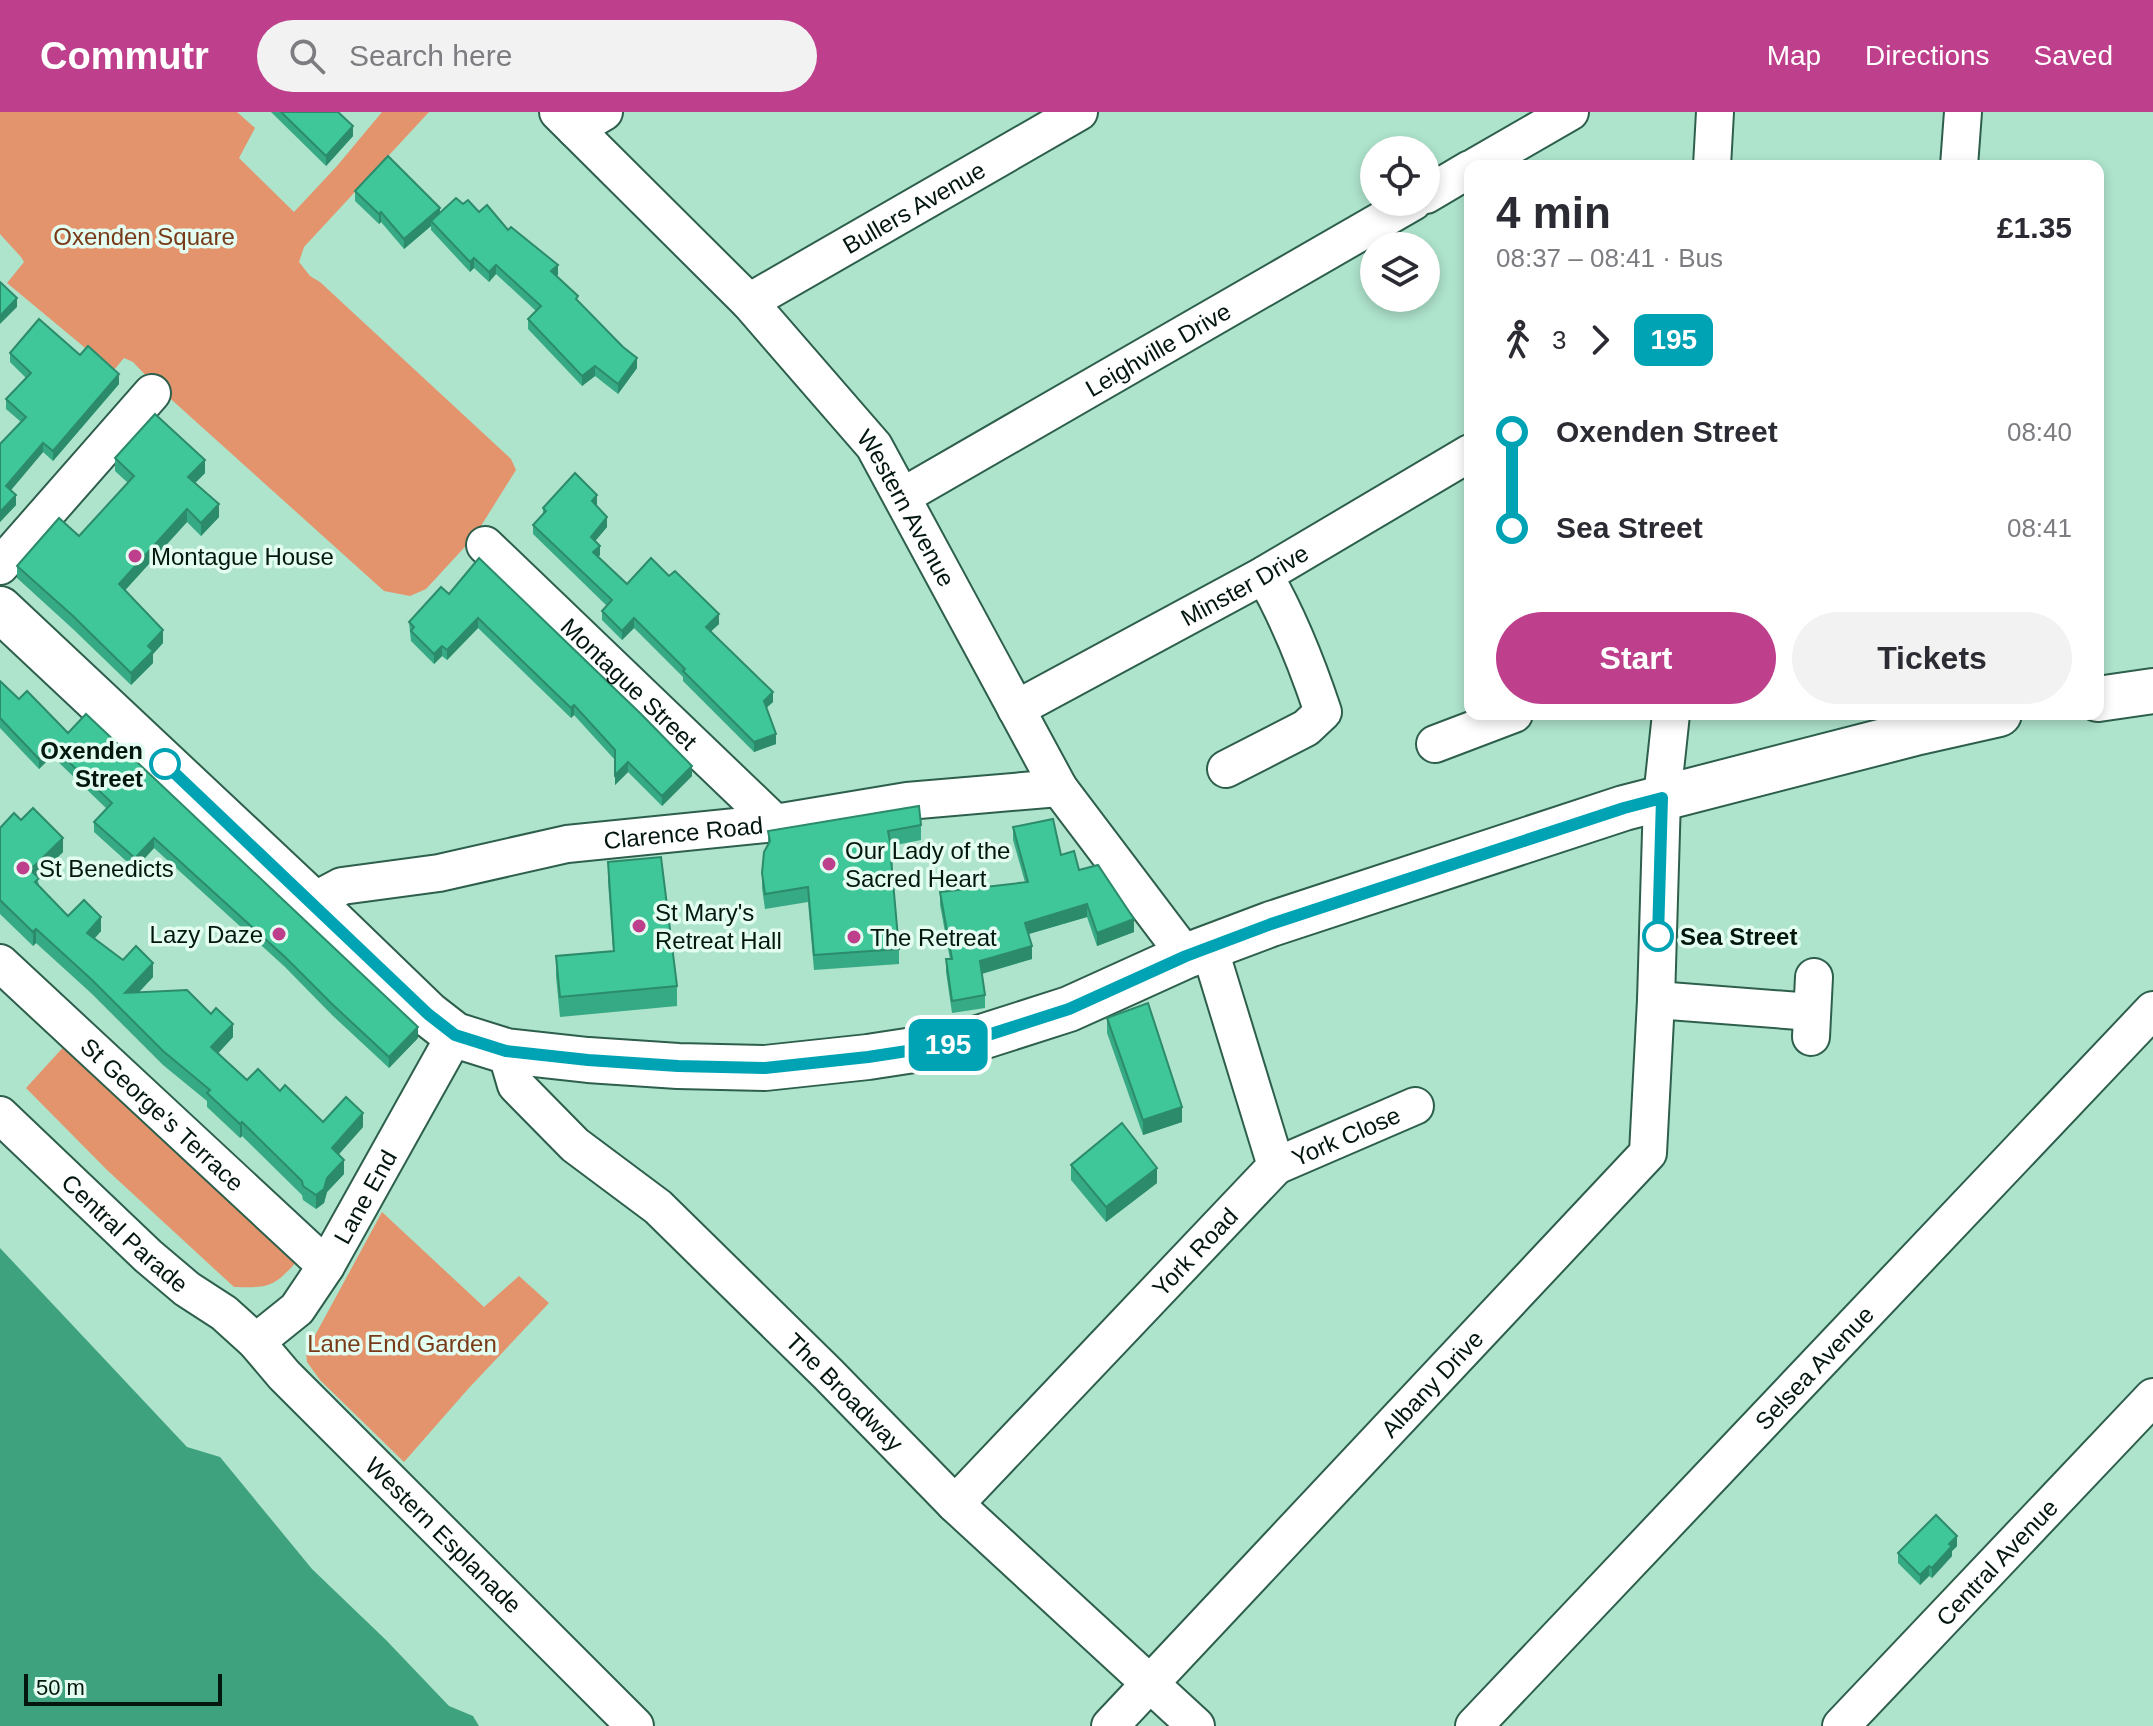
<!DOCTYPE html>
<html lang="en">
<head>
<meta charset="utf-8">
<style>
	body { margin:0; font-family:Arial,sans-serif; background:#f2f2f3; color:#2b2b33; height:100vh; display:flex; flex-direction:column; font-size:30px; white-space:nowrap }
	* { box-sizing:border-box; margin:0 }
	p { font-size:26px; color:#7c7c81 }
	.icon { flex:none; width:44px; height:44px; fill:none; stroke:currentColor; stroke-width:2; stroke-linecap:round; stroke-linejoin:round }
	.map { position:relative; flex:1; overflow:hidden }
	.panel { position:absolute; left:1464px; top:48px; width:640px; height:560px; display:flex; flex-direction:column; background:#fff; border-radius:16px; box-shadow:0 4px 12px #0003 }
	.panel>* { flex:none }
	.badge { padding:0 16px; border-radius:12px; font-size:28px; line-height:52px }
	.buttons { position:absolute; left:1360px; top:24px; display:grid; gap:16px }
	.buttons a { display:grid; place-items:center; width:80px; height:80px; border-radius:50%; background:#fff; box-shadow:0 4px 12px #0003; font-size:40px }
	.scale { position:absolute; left:24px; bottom:20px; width:198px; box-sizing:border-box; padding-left:8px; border:4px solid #03170f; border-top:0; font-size:22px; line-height:28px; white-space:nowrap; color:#03170f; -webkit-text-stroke:6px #e3fdf1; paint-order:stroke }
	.map>.badge { position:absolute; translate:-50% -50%; box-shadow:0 0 0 4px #fff }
	.legs { display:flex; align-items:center; gap:12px; height:88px; padding:0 32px; font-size:26px }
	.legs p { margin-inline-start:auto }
	.head { display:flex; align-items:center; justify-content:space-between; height:136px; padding:0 32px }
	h1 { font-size:44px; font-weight:700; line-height:60px }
	.cta { display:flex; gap:16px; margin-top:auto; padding:16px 32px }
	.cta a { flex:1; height:92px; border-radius:48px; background:#be408d; color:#fff; font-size:32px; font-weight:700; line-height:92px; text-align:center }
	.cta a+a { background:#f2f2f3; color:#2b2b33 }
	ul { padding:0 32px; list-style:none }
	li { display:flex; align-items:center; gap:28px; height:96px; font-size:30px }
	li i { display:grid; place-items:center; width:12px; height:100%; margin:0 10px; background:currentColor }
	li i::after { content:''; width:20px; height:20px; margin:-10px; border:6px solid; border-radius:50%; background:#fff }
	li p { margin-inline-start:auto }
	li:first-child i { background:linear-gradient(#0000 50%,currentColor 0) }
	li:last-child i { background:linear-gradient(currentColor 50%,#0000 0) }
	header { display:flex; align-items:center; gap:48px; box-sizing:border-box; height:112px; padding:0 40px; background:#be408d; color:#fff }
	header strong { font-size:38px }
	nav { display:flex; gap:44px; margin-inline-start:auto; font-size:28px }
	.search { width:560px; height:72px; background:#f2f2f3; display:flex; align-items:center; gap:20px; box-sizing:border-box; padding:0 28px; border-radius:44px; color:#7c7c81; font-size:30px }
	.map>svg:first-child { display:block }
	.green { fill:#e4946d }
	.water { fill:#3fa27f }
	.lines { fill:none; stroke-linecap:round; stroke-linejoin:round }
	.minor-casing { stroke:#2d5f4c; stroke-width:40 }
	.major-casing { stroke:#2d5f4c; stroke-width:48 }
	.minor { stroke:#fff; stroke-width:36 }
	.major { stroke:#fff; stroke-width:44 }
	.wall { fill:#36aa84 }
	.shaded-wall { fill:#2c8b6b }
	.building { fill:#3fc699; stroke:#2c8b6b; stroke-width:2 }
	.line-1-casing { stroke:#fff; stroke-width:18 }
	.line-1 { stroke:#00a3b4; stroke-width:12 }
	.poi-dot { fill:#be408d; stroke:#e3fdf1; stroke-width:3 }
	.stop-1-dot { fill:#fff; stroke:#00a3b4; stroke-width:4 }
	.labels { text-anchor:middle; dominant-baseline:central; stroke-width:7; stroke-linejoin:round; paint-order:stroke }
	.street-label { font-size:24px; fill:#03170f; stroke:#e3fdf1 }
	.park-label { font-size:24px; fill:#793a19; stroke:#e3fdf1 }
	.poi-label { font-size:24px; fill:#03170f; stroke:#e3fdf1; text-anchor:start }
	.stop-label { font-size:24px; font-weight:bold; fill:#03170f; stroke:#e3fdf1; text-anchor:end }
</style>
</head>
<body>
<header>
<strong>Commutr</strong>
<div class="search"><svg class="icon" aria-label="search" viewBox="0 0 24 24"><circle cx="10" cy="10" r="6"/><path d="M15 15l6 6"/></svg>Search here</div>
<nav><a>Map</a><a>Directions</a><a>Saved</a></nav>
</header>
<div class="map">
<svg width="2153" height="1614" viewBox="0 0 2153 1614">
	<rect width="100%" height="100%" fill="#aee3cc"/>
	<g class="green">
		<path d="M 0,0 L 237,0 L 255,16 L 239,46 L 294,100 L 337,54 L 382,0 L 429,0 L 304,135 L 299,150 L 310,164 L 320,170 L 511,347 L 516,358 L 474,425 L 426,477 L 410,484 L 384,479 L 153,271 L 133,250 L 124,246 L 113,259 L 7,171 L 24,150 L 21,145 L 0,122 Z"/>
		<path d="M 68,930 L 298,1148 C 274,1175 270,1176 234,1175 L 107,1058 L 26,976 Z"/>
		<path d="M 382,1100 L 484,1195 L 519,1164 L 549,1191 L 468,1277 L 404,1350 L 320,1268 L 307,1250 L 306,1240 Z"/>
	</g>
	<path class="water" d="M 0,1136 L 187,1335 L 220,1345 L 312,1457 L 386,1528 L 449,1594 L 473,1604 L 479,1614 L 0,1614 Z"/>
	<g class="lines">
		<defs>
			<g id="minor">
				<path id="s1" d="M 558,0 L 749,190 L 874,334 L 1059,676 L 1186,844"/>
				<path d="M 575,17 L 604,0"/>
				<path d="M 1476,54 L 1570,0"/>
				<path d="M 1712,54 L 1715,0"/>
				<path d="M 1959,54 L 1963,0"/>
				<path d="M 1426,83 L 1470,57"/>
				<path id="s2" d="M 749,190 L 1079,0"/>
				<path id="s3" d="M 903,384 L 1413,90"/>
				<path id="s4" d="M 485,433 L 775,711"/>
				<path d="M 0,454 L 152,281"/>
				<path id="s5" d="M 1016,597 L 1264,463 L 1470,341"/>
				<path d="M 1435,632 L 1514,602"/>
				<path d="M 1226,657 L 1306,616 L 1323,600 C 1307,552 1289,506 1264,463"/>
				<path id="s6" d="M 312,790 L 342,774 L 439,761 L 567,732 L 775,711 L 907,689 L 1059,676"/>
				<path id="s7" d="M 0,851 L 326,1154"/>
				<path d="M 1656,888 L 1812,900"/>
				<path d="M 1811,925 L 1814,865"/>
				<path id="s8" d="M 506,939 L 516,973 L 575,1033 L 658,1095 L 828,1262 L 955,1392 L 1196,1614"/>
				<path id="s9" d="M 0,1003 L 148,1144 L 187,1177 L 224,1201 L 256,1230 L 284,1263 L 635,1614"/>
				<path id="s10" d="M 1276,1054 L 1415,994"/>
				<path id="s11" d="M 256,1230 L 297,1197 L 326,1154 L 455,923"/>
				<path id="s12" d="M 955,1392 L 1276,1054 L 1209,835"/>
				<path id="s13" d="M 1110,1614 L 1648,1041 L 1656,888 L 1662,686 L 1671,602"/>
				<path id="s14" d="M 1474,1614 L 2153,898"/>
				<path id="s15" d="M 1841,1614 L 2153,1285"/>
			</g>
			<g id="major">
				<path d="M 0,497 L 312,790 L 428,902 L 455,923 L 506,939 L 588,948 L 678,954 L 765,956 L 868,945 L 966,930 L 1069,897 L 1186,844 L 1271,812 L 1624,696 L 1919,620 L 1999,602"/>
				<path d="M 2098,587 L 2153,579"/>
			</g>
		</defs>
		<use href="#minor" class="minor-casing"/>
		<use href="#major" class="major-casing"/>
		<use href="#minor" class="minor"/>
		<use href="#major" class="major"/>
	</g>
	<g class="wall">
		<path d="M 271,0 L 338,0 L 353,24 L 326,54 Z"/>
		<path d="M 355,79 L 440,100 L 463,92 L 479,100 L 508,118 L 558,163 L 556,164 L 637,256 L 618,282 L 595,264 L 582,274 L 528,217 L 528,207 L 536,199 L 496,162 L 489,170 L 474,156 L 470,160 L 431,118 L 431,114 L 404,137 L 381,110 L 379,112 L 355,89 Z"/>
		<path d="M 10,241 L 80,243 L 119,272 L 53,349 L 43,340 L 11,378 L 16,393 L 0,410 L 0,332 L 21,310 L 6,297 L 6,287 L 26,266 L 10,250 Z"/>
		<path d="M 115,346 L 205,361 L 195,371 L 219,405 L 201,424 L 187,410 L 125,478 L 163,531 L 153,542 L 153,551 L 131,573 L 73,517 L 17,466 L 17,454 L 79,424 L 128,371 L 115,359 Z"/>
		<path d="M 597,393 L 596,394 L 607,415 L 595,429 L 600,443 L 598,445 L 627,472 L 719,512 L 711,519 L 773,590 L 766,596 L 776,632 L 754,640 L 683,569 L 683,565 L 634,516 L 622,528 L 602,508 L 602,499 L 607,494 L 533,422 L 533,413 L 543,403 L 543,396 Z"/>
		<path d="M 449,482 L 692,664 L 662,694 L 628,660 L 615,673 L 615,648 L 574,603 L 571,606 L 478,516 L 447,548 L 442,544 L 434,552 L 411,529 L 409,510 Z"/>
		<path d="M 0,569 L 19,587 L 68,621 L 418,926 L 389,956 L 332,903 L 285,855 L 154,736 L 135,757 L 94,720 L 94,710 L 107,697 L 52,644 L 39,657 L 0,616 Z"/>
		<path d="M 21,708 L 63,740 L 37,765 L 39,773 L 68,804 L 101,819 L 94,827 L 123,848 L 153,865 L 139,880 L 233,925 L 218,941 L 247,968 L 280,979 L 323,1010 L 363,1015 L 338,1043 L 344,1062 L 327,1080 L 324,1091 L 316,1097 L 303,1088 L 302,1083 L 242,1024 L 240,1026 L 207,995 L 207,989 L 163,953 L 91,881 L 36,831 L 33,834 L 0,802 L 0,716 Z"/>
		<path d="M 921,713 L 921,728 L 891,734 L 893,746 L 892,761 L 899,837 L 899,852 L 814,858 L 808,790 L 765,797 L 762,776 L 762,761 L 768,732 L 768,719 Z"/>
		<path d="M 1013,715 L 1061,743 L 1079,758 L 1134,820 L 1097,834 L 1087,805 L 1029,822 L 1032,847 L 982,862 L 985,883 L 985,896 L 952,901 L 946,860 L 946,847 L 950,847 L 940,793 L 940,780 L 1025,770 L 1013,728 Z"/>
		<path d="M 608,750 L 677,874 L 677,894 L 560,905 L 556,864 L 556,844 L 613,839 L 608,770 Z"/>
		<path d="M 1107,906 L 1182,1010 L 1143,1023 L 1107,921 Z"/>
		<path d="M 1071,1053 L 1157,1071 L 1106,1110 L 1071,1068 Z"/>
		<path d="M 1957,1434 L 1952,1439 L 1952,1444 L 1932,1466 L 1929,1464 L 1920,1473 L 1898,1451 L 1898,1441 Z"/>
	</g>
	<g class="shaded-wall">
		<path d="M 353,14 L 353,24 L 326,54 L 326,44 Z"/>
		<path d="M 440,96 L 440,106 L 431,109 L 431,114 L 404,137 L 404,127 Z"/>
		<path d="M 381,100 L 381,110 L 379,112 L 379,102 Z"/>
		<path d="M 474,146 L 474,156 L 470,160 L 470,150 Z"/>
		<path d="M 496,153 L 496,162 L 489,170 L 489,160 Z"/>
		<path d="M 558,153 L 558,163 L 551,169 L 551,159 Z"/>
		<path d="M 17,186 L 17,195 L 0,212 L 0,204 Z"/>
		<path d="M 637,246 L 637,256 L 618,282 L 618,272 Z"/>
		<path d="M 595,254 L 595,264 L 582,274 L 582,264 Z"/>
		<path d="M 119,262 L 119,272 L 53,349 L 53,339 Z"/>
		<path d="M 43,331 L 43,340 L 6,384 L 6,374 Z"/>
		<path d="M 205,348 L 205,361 L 188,378 L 188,365 Z"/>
		<path d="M 16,383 L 16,393 L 0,410 L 0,400 Z"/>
		<path d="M 597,383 L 597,393 L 592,399 L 592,389 Z"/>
		<path d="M 219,392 L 219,405 L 201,424 L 201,411 Z"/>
		<path d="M 187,397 L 187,410 L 119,485 L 119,472 Z"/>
		<path d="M 607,405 L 607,415 L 591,434 L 591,425 Z"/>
		<path d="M 600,434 L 600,443 L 593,450 L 593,440 Z"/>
		<path d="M 719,502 L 719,512 L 706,524 L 706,515 Z"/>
		<path d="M 478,506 L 478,516 L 447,548 L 447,538 Z"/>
		<path d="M 634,506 L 634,516 L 622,528 L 622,519 Z"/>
		<path d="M 163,518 L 163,531 L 153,542 L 153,551 L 131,573 L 131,561 L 148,534 Z"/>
		<path d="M 442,534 L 442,544 L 434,552 L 434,542 Z"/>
		<path d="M 773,580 L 773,590 L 764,598 L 764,589 Z"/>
		<path d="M 574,593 L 574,603 L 571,606 L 571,596 Z"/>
		<path d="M 776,622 L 776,632 L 754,640 L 754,630 Z"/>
		<path d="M 52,634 L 52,644 L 39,657 L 39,647 Z"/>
		<path d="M 628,650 L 628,660 L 615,673 L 615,663 Z"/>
		<path d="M 692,654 L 692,664 L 662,694 L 662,684 Z"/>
		<path d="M 63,726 L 63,740 L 30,772 L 30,758 Z"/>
		<path d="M 154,726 L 154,736 L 135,757 L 135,746 Z"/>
		<path d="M 1087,792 L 1087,805 L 1025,823 L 1025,811 Z"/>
		<path d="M 101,805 L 101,819 L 87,835 L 87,821 Z"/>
		<path d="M 1134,807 L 1134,820 L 1097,834 L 1097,821 Z"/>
		<path d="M 36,817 L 36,831 L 33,834 L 33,820 Z"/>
		<path d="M 1032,834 L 1032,847 L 980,862 L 980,849 Z"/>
		<path d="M 153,851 L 153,865 L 125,895 L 125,881 Z"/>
		<path d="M 233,912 L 233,925 L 211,949 L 211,935 Z"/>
		<path d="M 418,915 L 418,926 L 389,956 L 389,945 Z"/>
		<path d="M 1182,995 L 1182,1010 L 1143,1023 L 1143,1008 Z"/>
		<path d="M 363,1001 L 363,1015 L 332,1050 L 332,1036 Z"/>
		<path d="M 242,1010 L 242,1024 L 240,1026 L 240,1012 Z"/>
		<path d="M 344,1048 L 344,1062 L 327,1080 L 324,1091 L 316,1097 L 316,1083 L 327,1066 Z"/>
		<path d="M 1157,1056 L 1157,1071 L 1106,1110 L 1106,1095 Z"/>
		<path d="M 1957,1424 L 1957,1434 L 1952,1439 L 1952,1444 L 1932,1466 L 1932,1456 L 1949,1432 Z"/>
		<path d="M 1929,1454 L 1929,1464 L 1920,1473 L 1920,1463 Z"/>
	</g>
	<g class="building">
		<path d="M 281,0 L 338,0 L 353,14 L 326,44 Z"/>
		<path d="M 388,44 L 440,96 L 404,127 L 381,100 L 379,102 L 355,79 Z"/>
		<path d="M 456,86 L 463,92 L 468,88 L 479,100 L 487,93 L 508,118 L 511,115 L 558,153 L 551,159 L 578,184 L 576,187 L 623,235 L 637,246 L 618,272 L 595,254 L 582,264 L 528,207 L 541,194 L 496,153 L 489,160 L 474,146 L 470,150 L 431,109 Z"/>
		<path d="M 0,170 L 17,186 L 0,204 Z"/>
		<path d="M 39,207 L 80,243 L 88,234 L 119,262 L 53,339 L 43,331 L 6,374 L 16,383 L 0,400 L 0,332 L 26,305 L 6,287 L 31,261 L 10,241 Z"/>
		<path d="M 155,302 L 205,348 L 188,365 L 219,392 L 201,411 L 187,397 L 119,472 L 163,518 L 148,534 L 153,539 L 131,561 L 73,504 L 17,454 L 59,406 L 79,424 L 134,364 L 115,346 Z"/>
		<path d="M 575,361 L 597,383 L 592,389 L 607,405 L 591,425 L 600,434 L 593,440 L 627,472 L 651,446 L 669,464 L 675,459 L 719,502 L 706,515 L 773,580 L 764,589 L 776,622 L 754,630 L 683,559 L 685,557 L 634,506 L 622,519 L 602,499 L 612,488 L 533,413 L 546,399 L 543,396 Z"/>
		<path d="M 479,446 L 641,602 L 692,654 L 662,684 L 628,650 L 615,663 L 615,638 L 574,593 L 571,596 L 478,506 L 447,538 L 442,534 L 434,542 L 411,519 L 414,515 L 409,510 L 441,475 L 449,482 Z"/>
		<path d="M 0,569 L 19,587 L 27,579 L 68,621 L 86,602 L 418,915 L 389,945 L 332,892 L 285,845 L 154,726 L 135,746 L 94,710 L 112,691 L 52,634 L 39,647 L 0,606 Z"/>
		<path d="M 919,694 L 921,713 L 888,719 L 893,746 L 891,747 L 899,837 L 814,843 L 808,775 L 765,782 L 762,761 L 764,740 L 770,729 L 768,719 Z"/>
		<path d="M 33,696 L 63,726 L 30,758 L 39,766 L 35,770 L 68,804 L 84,788 L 101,805 L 87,821 L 123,848 L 136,834 L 153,851 L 125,881 L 187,878 L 211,902 L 216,896 L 233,912 L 211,935 L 247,968 L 258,957 L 280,979 L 285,973 L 323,1010 L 346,985 L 363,1001 L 332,1036 L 344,1048 L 327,1066 L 324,1077 L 316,1083 L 303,1074 L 302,1069 L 242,1010 L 240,1012 L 207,981 L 210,978 L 163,939 L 91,867 L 36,817 L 33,820 L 0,788 L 0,716 L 14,701 L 21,708 Z"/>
		<path d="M 1053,707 L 1061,743 L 1074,739 L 1079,758 L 1098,753 L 1134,807 L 1097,821 L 1087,792 L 1025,811 L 1032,834 L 980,849 L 985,883 L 952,889 L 946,847 L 952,847 L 940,780 L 1028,770 L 1013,715 Z"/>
		<path d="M 661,745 L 677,874 L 560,885 L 556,844 L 614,839 L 608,750 Z"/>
		<path d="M 1148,891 L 1182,995 L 1143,1008 L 1107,906 Z"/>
		<path d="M 1122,1011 L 1157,1056 L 1106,1095 L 1071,1053 Z"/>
		<path d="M 1936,1403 L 1957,1424 L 1949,1432 L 1952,1434 L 1932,1456 L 1929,1454 L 1920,1463 L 1898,1441 Z"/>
	</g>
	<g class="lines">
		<defs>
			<path id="line-1" d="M 165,652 L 428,902 L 455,923 L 506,939 L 588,948 L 678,954 L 765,956 L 868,945 L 966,930 L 1069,897 L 1186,844 L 1271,812 L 1624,696 L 1662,686 L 1658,824"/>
		</defs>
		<use href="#line-1" class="line-1-casing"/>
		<use href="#line-1" class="line-1"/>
	</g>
	<g class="poi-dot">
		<circle cx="135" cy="444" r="8"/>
		<circle cx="829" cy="752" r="8"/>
		<circle cx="23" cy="756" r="8"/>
		<circle cx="639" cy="814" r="8"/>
		<circle cx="279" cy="822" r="8"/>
		<circle cx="854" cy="825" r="8"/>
	</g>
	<g class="stop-1-dot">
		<circle cx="165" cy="652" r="14"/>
		<circle cx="1658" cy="824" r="14"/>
	</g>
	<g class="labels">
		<g class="street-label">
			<text stroke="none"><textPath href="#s2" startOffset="190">Bullers Avenue</textPath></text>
			<text stroke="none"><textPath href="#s3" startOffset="294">Leighville Drive</textPath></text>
			<text stroke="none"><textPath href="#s1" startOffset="530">Western Avenue</textPath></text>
			<text stroke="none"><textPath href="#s5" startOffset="260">Minster Drive</textPath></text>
			<text stroke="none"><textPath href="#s4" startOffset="200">Montague Street</textPath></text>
			<text stroke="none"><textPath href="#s6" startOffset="380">Clarence Road</textPath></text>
			<text stroke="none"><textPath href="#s7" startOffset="222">St George's Terrace</textPath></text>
			<text stroke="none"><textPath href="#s10" startOffset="76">York Close</textPath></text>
			<text stroke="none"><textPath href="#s11" startOffset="184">Lane End</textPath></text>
			<text stroke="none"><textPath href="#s9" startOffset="172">Central Parade</textPath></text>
			<text stroke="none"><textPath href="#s12" startOffset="348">York Road</textPath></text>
			<text stroke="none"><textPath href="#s14" startOffset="494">Selsea Avenue</textPath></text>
			<text stroke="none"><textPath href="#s13" startOffset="470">Albany Drive</textPath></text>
			<text stroke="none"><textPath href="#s8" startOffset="486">The Broadway</textPath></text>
			<text stroke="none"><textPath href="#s9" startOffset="612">Western Esplanade</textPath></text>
			<text stroke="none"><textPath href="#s15" startOffset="226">Central Avenue</textPath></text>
		</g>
		<g class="park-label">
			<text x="144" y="124">Oxenden Square</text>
			<text x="402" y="1231">Lane End Garden</text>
		</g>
		<g class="poi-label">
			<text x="151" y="444">Montague House</text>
			<text x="845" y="738">Our Lady of the<tspan x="845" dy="28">Sacred Heart</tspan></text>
			<text x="39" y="756">St Benedicts</text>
			<text x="655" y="800">St Mary's<tspan x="655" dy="28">Retreat Hall</tspan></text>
			<text x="263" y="822" text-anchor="end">Lazy Daze</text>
			<text x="870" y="825">The Retreat</text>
		</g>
		<g class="stop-label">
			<text x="143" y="638">Oxenden<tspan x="143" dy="28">Street</tspan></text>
			<text x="1680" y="824" text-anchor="start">Sea Street</text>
		</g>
	</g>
</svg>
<div class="buttons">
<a><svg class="icon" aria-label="locate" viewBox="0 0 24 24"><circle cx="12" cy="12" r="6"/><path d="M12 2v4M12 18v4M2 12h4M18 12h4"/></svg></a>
<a><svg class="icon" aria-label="layers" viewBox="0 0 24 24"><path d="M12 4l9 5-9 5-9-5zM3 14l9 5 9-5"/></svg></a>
</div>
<div class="scale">50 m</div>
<b class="badge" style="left:948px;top:933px;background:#00a3b4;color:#fff">195</b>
<section class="panel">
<div class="head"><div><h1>4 min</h1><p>08:37 – 08:41 · Bus</p></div><b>£1.35</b></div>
<div class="legs"><svg class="icon" aria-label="walk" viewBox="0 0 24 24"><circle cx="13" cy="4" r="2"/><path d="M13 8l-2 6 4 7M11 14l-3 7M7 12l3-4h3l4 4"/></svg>3<svg class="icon" aria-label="forward" viewBox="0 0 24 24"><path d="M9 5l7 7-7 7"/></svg><b class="badge" style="background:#00a3b4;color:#fff">195</b></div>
<ul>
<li><i style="color:#00a3b4"></i><b>Oxenden Street</b><p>08:40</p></li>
<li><i style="color:#00a3b4"></i><b>Sea Street</b><p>08:41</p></li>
</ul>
<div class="cta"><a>Start</a><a>Tickets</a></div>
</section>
</div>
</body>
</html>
